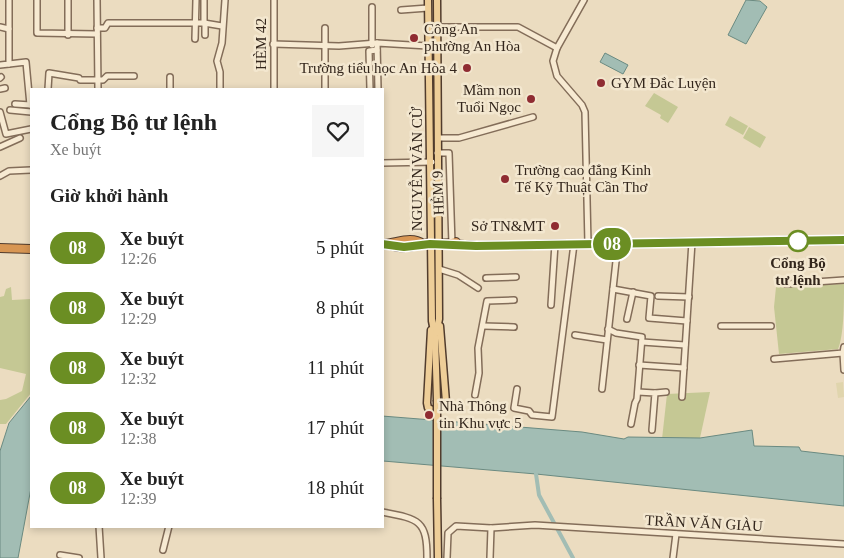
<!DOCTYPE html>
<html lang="vi">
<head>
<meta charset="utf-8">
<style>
	body { margin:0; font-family:"Times New Roman",serif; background:#f6f6f6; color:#222; height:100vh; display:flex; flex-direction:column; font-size:19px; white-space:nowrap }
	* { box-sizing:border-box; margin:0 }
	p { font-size:16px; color:#767676 }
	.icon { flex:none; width:28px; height:28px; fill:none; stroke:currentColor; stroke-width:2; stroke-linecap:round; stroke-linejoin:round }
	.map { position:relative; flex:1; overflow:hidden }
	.side { position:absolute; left:30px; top:88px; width:354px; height:440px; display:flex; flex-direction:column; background:#fff; border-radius:0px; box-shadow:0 2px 8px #0003 }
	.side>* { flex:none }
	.badge { padding:0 10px; border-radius:16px; font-size:18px; line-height:32px }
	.map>.badge { position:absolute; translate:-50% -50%; box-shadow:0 0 0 2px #fff }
	h2 { padding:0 20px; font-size:19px; line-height:45px }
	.round { display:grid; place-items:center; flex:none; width:52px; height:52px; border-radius:0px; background:#f6f6f6 }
	.overview { display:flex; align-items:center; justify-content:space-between; height:85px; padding:0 20px }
	h1 { font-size:24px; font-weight:600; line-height:38px }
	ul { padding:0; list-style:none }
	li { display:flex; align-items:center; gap:15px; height:60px; padding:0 20px }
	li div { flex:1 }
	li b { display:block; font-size:19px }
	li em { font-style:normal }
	li .badge { min-width:55px; font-weight:700; text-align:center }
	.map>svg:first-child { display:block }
	.farmland { fill:#e0d5ad }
	.green { fill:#c5c894 }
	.water { fill:#a2bdb4; stroke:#6a8a81 }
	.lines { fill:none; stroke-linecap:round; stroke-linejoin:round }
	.canal { stroke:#a2bdb4; stroke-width:4 }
	.minor-casing { stroke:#836d59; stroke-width:8 }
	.major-casing { stroke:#513c2d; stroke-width:9 }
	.highway-casing { stroke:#513c2d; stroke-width:10 }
	.minor { stroke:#f7ead2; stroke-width:5 }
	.major { stroke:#eece98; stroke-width:6 }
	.highway { stroke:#d89653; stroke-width:8 }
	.major-bridge-casing { stroke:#513c2d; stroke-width:9; stroke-linecap:butt }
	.major-bridge { stroke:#eece98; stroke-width:6 }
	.line-casing { stroke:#fff; stroke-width:11 }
	.line { stroke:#6b8e23; stroke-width:8 }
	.poi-dot { fill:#8f2c32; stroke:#f3e7cf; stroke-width:2 }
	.stop-dot { fill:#fff; stroke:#6b8e23; stroke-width:2.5 }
	.labels { text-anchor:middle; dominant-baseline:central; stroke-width:5; stroke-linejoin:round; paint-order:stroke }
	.poi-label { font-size:15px; fill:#33261c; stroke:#f3e7cf; text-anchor:start }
	.street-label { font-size:15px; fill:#33261c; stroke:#f3e7cf }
	.stop-label { font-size:15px; font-weight:bold; fill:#33261c; stroke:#f3e7cf }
</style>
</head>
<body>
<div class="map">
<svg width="844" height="558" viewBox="0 0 844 558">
	<rect width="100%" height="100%" fill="#ebdcc0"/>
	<path class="farmland" d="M 843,382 L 844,397 L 838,398 L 836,383 Z"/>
	<g class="green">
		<path d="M 654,93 L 678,107 L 668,123 L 660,118 L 661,115 L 645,106 Z"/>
		<path d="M 730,116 L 748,126 L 743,135 L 725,125 Z"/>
		<path d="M 749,127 L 766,137 L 760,148 L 743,138 Z"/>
		<path d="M 844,284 C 844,302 844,335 838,349 L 779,354 L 774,307 L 776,287 Z"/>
		<path d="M 11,287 L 12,300 L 31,299 L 31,393 L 6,424 L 0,424 L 0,400 L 6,399 L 22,391 L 26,374 L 0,368 L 0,297 L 4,296 L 6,289 Z"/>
		<path d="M 710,392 L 700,438 L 662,439 L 667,394 Z"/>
	</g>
	<g class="water">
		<path d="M 746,0 L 760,1 L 767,7 L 746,44 L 728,35 Z"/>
		<path d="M 605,53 L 628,65 L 623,74 L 600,62 Z"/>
		<path d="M 31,396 L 31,488 L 18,558 L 0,558 L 0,451 L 9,423 Z"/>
		<path d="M 382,416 L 582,432 L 624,439 L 628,437 L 700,438 L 752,430 L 754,446 L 799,447 L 801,451 L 844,456 L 844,506 L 536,474 L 383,461 Z"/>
	</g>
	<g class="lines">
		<path class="canal" d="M 536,474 L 539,495 L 573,558"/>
		<defs>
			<g id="minor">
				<path d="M 37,0 L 37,33 L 97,34"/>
				<path d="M 97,0 L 98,89"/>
				<path d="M 584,0 L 557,48 L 553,61 L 557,76 L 582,105 L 585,112 L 588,244"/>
				<path d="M 372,7 L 372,45"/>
				<path d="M 401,10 L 428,8"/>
				<path d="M 204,23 L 204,0"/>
				<path d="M 0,27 L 9,29"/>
				<path d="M 437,27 L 518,27 L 557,48"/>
				<path d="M 97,28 L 105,28 L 108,23 L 204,23 L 222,26"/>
				<path d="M 68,35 L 68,0"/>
				<path d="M 205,35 L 205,23"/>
				<path d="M 195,39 L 196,0"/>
				<path d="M 273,44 L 339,46 L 377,43"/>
				<path d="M 9,64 L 26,62 L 30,105"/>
				<path d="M 0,65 L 9,64 L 9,0"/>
				<path d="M 0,78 L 1,77"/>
				<path d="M 0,89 L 5,88"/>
				<path d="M 48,89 L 49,73 L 79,78 L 80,80 L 103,80 L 107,76 L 134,76"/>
				<path d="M 170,89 L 170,77"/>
				<path d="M 220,89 L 220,72 L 217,61 L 222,43 L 225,0"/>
				<path d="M 274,89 L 274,0"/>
				<path d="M 325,89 L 325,28"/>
				<path d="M 370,89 L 369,51 L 377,50"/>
				<path d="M 378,89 L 377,43 L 428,46"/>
				<path d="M 15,104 L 31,105"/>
				<path d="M 10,110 L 31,112"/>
				<path d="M 0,112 L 6,134 L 31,129"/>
				<path d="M 438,138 L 459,138 L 533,117"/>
				<path d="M 0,147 L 20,138"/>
				<path d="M 437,153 L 449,153 L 452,244"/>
				<path d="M 382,163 L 432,162"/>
				<path d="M 0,176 L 9,171 L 31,170"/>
				<path d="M 439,269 L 458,275 L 478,288"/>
				<path d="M 486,278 L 516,277"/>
				<path d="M 786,284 L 844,280"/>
				<path d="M 613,289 L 651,296 L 649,318 L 687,321"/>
				<path d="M 658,296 L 689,297"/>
				<path d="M 551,305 L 555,244"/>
				<path d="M 627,319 L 633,292"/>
				<path d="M 483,326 L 514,327"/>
				<path d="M 721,326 L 771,326"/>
				<path d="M 608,329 L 616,333 L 642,337 L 637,399 L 635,403 L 631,424"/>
				<path d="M 575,335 L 607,340"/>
				<path d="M 642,342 L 685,345"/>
				<path d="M 843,353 L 844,370"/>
				<path d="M 774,359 L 843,353 L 844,347"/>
				<path d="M 639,365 L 684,368"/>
				<path d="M 517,389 L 514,408 L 529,411 L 532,415 L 552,417 L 574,244"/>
				<path d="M 602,389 L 618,243"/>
				<path d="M 638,392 L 655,393 L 652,430"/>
				<path d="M 655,393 L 666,392"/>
				<path d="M 475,395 L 479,373 L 478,348 L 487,301 L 514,300"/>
				<path d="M 682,397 L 692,242"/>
				<path d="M 382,512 C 419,519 427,520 427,558"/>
				<path d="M 99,526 L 101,558"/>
				<path d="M 163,550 L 169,526"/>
				<path d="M 60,555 L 79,558"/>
				<path d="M 447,558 L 448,533 L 456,526 L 491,528 L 535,525 L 844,544"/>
				<path d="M 490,558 L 491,528"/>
				<path d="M 673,558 L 676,534"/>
			</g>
			<g id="major">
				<path d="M 428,0 L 432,321 L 435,336 L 437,400"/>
				<path d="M 431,330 L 427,403 L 428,408 L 433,410 L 446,406 L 446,402 L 440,326"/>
				<path d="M 436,333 L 439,319 L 437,0"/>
				<path d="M 437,499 L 438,558"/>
			</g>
			<g id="highway">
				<path d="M 382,244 C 395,244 411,235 423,244"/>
				<path d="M 389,244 C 400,250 413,246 424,244 C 434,241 445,246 456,242"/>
				<path d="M 452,244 L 476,246 L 588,244 L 595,242"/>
				<path d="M 592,244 L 844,240"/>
				<path d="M 0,248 L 31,249"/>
			</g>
		</defs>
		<use href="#minor" class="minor-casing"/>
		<use href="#major" class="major-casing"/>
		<use href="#highway" class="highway-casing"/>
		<use href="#minor" class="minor"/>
		<use href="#major" class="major"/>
		<use href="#highway" class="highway"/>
		<defs>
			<path id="major-bridge" d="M 437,499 L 437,400"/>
		</defs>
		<use href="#major-bridge" class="major-bridge-casing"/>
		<use href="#major-bridge" class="major-bridge"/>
	</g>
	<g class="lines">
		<defs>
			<path id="line" d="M 382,244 L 404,247 L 430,244 L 476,246 L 844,240"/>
		</defs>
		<use href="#line" class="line-casing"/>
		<use href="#line" class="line"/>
	</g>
	<g class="poi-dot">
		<circle cx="414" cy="38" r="5"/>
		<circle cx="467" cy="68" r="5"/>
		<circle cx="601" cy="83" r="5"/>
		<circle cx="531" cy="99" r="5"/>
		<circle cx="505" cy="179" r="5"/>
		<circle cx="555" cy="226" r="5"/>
		<circle cx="429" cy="415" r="5"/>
	</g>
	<circle class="stop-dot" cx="798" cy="241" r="10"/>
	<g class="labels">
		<g class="poi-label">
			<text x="424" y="29">Công An<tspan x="424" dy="17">phường An Hòa</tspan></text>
			<text x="457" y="68" text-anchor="end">Trường tiểu học An Hòa 4</text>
			<text x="611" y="83">GYM Đắc Luyện</text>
			<text x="521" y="90" text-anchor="end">Mầm non<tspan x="521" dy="17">Tuổi Ngọc</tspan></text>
			<text x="515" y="170">Trường cao đẳng Kinh<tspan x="515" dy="17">Tế Kỹ Thuật Cần Thơ</tspan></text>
			<text x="545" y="226" text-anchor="end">Sở TN&amp;MT</text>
			<text x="439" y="406">Nhà Thông<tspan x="439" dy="17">tin Khu vực 5</tspan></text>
		</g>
		<g class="street-label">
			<text transform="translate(261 44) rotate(-90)">HÈM 42</text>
			<text transform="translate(417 169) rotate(-90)">NGUYỄN VĂN CỪ</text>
			<text transform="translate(438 193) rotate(-92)">HẺM 9</text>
			<text transform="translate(704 523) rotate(3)">TRẦN VĂN GIÀU</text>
		</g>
		<g class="stop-label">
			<text x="798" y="263">Cổng Bộ<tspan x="798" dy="17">tư lệnh</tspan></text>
		</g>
	</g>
</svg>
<b class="badge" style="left:612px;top:244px;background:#6b8e23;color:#fff">08</b>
<section class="side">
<div class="overview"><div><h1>Cổng Bộ tư lệnh</h1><p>Xe buýt</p></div><a class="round"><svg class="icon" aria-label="heart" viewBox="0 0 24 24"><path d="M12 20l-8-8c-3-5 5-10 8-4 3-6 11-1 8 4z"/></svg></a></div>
<h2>Giờ khởi hành</h2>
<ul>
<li><span class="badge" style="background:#6b8e23;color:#fff">08</span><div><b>Xe buýt</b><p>12:26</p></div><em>5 phút</em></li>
<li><span class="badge" style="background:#6b8e23;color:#fff">08</span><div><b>Xe buýt</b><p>12:29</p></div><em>8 phút</em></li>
<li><span class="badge" style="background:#6b8e23;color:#fff">08</span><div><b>Xe buýt</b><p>12:32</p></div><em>11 phút</em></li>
<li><span class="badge" style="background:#6b8e23;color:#fff">08</span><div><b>Xe buýt</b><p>12:38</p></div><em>17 phút</em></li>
<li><span class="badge" style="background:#6b8e23;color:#fff">08</span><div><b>Xe buýt</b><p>12:39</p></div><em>18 phút</em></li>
</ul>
</section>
</div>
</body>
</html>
